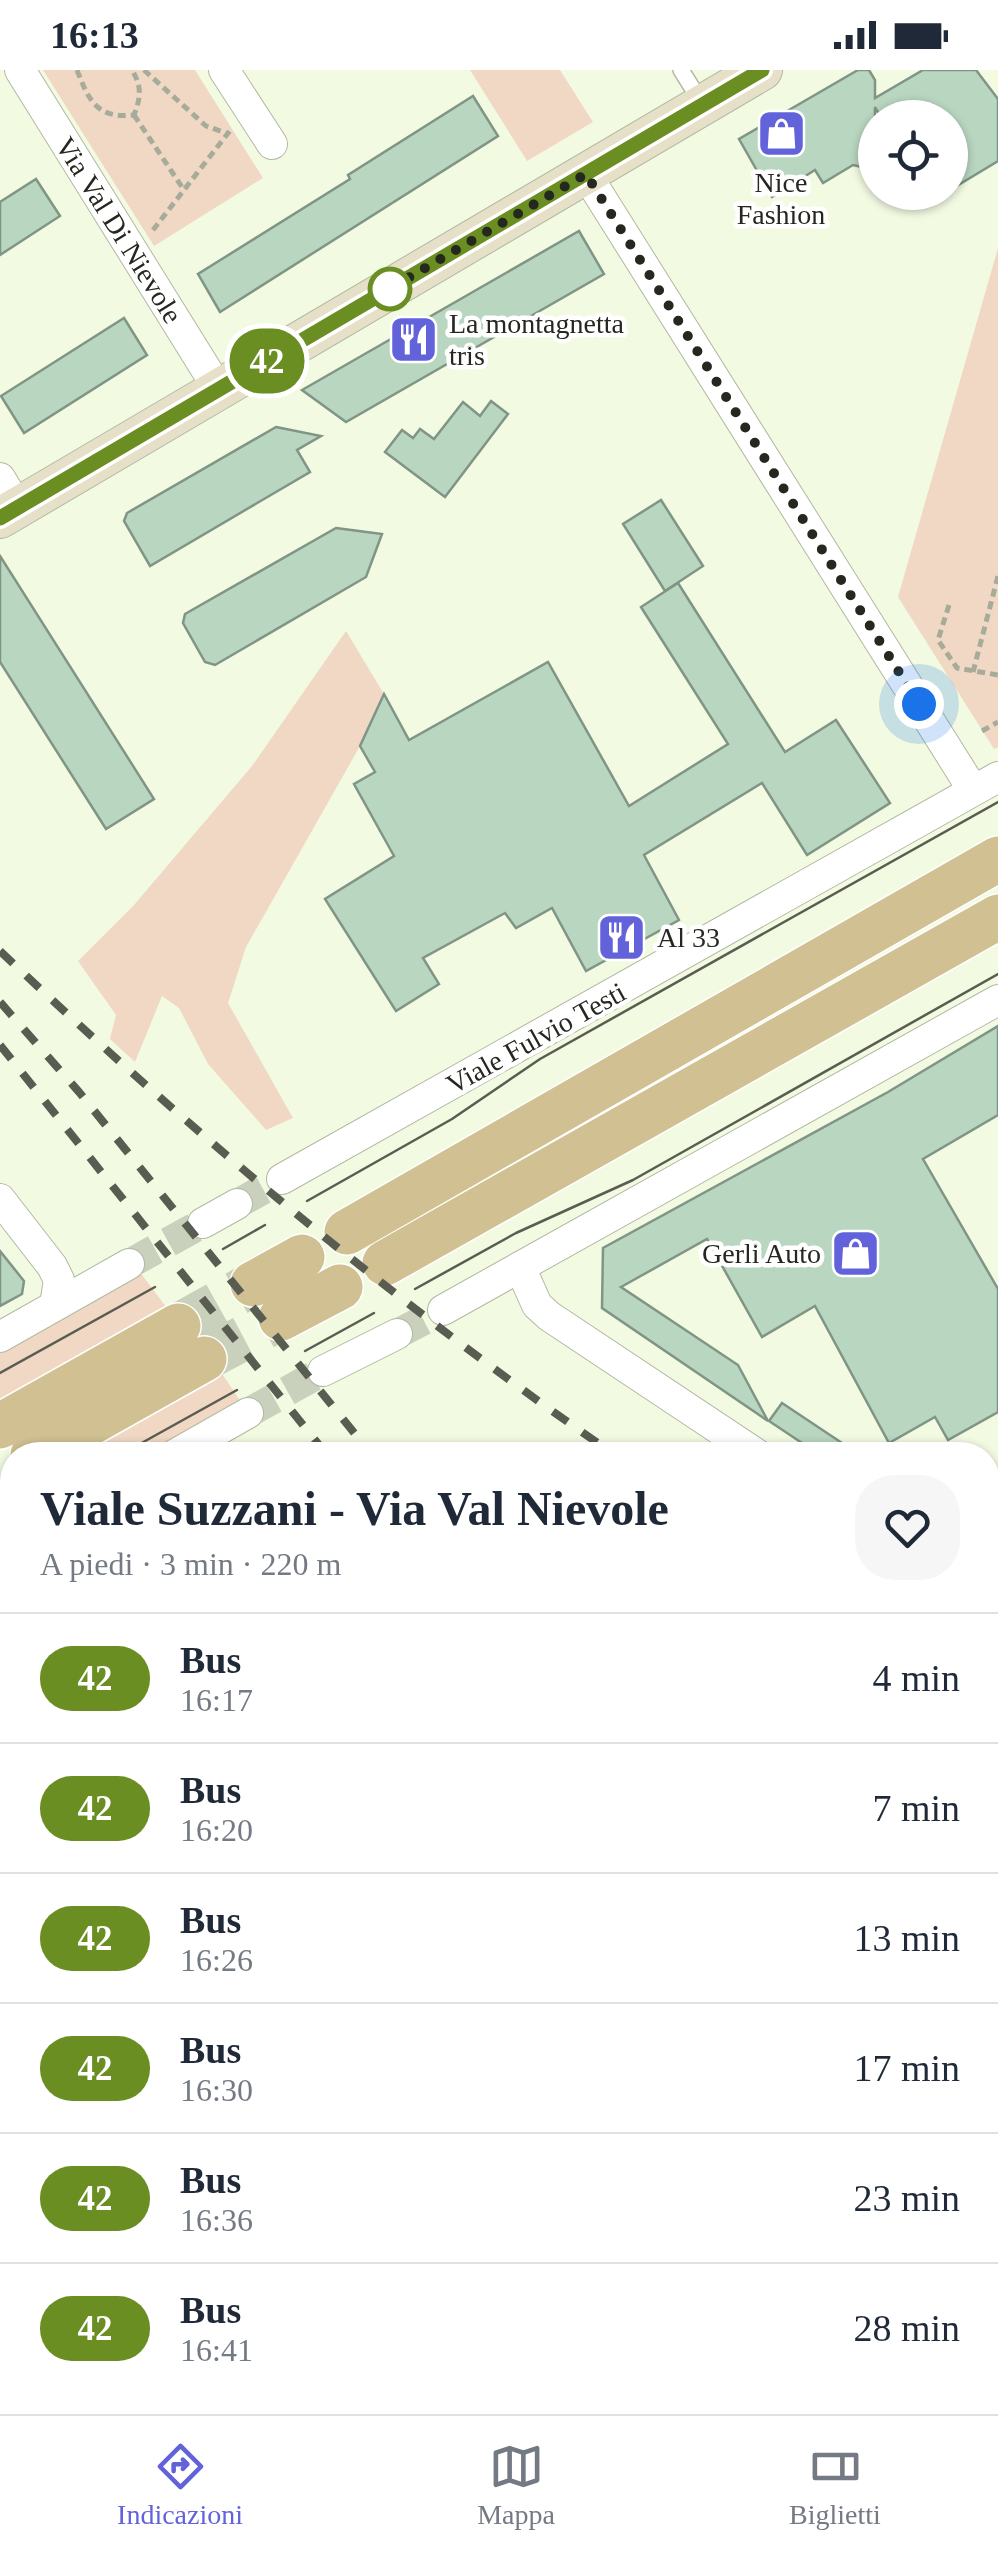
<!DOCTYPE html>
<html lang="it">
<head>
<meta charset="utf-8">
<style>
	body { margin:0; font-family:"Times New Roman",serif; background:#f6f6f7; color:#1f2937; height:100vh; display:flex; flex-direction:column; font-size:38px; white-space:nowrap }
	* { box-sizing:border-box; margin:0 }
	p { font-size:32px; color:#747a83 }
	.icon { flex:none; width:55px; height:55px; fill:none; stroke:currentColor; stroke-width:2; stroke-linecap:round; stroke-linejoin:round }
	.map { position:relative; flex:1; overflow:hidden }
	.side { position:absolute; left:0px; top:1372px; width:1000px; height:972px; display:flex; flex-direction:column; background:#fff; border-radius:40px 40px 0 0; box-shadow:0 2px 8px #0004 }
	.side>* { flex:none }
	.badge { padding:0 20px; border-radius:32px; font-size:35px; line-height:65px }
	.tools { position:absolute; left:858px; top:30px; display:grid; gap:20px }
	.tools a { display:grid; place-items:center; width:110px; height:110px; border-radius:50%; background:#fff; box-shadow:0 2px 8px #0004; font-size:50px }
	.you { position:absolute; width:50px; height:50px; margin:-25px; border:8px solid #fff; border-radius:50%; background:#1a73e8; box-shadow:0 0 0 15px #1a73e833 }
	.map>.badge { position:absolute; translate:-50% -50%; box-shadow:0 0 0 5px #fff }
	.round { display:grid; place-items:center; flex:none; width:105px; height:105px; border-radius:40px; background:#f6f6f7 }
	.headline { display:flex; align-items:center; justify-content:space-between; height:170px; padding:0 40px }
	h1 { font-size:48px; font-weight:600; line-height:75px }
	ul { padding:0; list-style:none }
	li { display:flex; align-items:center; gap:30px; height:130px; padding:0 40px; border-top:2px solid #e0e1e3 }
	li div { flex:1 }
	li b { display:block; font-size:38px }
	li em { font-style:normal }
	li .badge { min-width:110px; font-weight:700; text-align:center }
	.status { display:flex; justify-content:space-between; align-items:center; height:70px; padding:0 50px; background:#fff; direction:ltr }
	.status svg { height:28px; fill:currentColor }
	.menu { display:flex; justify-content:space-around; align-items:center; height:140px; border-top:2px solid #e0e1e3; background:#fff; font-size:28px; color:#747a83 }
	.menu a { display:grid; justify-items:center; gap:5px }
	.menu .active { color:#6263db }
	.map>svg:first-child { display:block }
	.green { fill:#f1d8c5 }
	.building { fill:#b9d6c0; stroke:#809585; stroke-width:2.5 }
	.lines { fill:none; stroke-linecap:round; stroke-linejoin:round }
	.street-tunnel { stroke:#c9d0bb; stroke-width:30; stroke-dasharray:30 15; stroke-linecap:butt }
	.primary-tunnel { stroke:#c9d0bb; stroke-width:45; stroke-dasharray:45 22; stroke-linecap:butt }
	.lane-casing { stroke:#b2b9a2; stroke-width:18 }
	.street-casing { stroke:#b2b9a2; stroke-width:32 }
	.secondary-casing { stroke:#b2b9a2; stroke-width:42 }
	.primary-casing { stroke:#fff; stroke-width:48 }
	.path { stroke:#a6ac99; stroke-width:5; stroke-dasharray:8 5; stroke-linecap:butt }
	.lane { stroke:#fff; stroke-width:15 }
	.street { stroke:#fff; stroke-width:30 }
	.secondary { stroke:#e7e0c8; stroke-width:40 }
	.primary { stroke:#d0c092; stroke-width:45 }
	.tram { stroke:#595d51; stroke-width:2.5 }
	.rail { stroke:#595d51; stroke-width:8; stroke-dasharray:18 18; stroke-linecap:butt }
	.line-casing { stroke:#fff; stroke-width:22 }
	.line { stroke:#6b8e23; stroke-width:15 }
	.walk { stroke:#25281f; stroke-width:10; stroke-dasharray:0 18 }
	.stop-dot { fill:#fff; stroke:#6b8e23; stroke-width:5 }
	.labels { text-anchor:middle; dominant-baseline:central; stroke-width:9; stroke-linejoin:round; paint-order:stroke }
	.poi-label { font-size:28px; fill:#25281f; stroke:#fff; text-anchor:start }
	.street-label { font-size:28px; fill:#25281f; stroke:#fff }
</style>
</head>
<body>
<div class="status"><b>16:13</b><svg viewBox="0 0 49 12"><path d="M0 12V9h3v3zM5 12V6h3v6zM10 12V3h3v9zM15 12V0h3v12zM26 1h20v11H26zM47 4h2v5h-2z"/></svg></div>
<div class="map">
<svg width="998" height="2344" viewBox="0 0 998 2344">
	<rect width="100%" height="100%" fill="#f2fae2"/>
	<g class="green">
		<path d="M 43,0 L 195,0 L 263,108 L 154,176 Z"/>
		<path d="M 470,0 L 560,0 L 593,52 L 527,91 Z"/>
		<path d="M 998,178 L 998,677 L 994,679 L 898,527 Z"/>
		<path d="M 346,561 L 384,624 L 360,676 L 246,877 L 228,933 L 293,1048 L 266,1060 L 208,994 L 179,938 L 162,926 L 135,992 L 110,969 L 116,945 L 78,891 L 134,835 L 252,696 Z"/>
		<path d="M 139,1201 L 167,1238 L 0,1334 L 0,1281 Z"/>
		<path d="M 219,1299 L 241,1332 L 148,1385 L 62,1385 Z"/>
	</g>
	<g class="building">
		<path d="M 858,0 L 869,0 L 875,10 L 875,28 L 923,0 L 976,0 L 998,29 L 998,91 L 950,120 L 950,48 L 881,48 L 875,37 L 875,100 L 853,95 L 823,113 L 815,100 L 772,127 L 739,69 Z"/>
		<path d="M 473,26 L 498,66 L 220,242 L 198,204 L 350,109 L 348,105 Z"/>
		<path d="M 36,109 L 60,146 L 0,185 L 0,132 Z"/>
		<path d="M 579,161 L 604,204 L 346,352 L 302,320 Z"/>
		<path d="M 124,248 L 147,285 L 24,363 L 1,326 Z"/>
		<path d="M 491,331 L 508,344 L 445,427 L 385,382 L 402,360 L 413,368 L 420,359 L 434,369 L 463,332 L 480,346 Z"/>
		<path d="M 276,357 L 321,366 L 297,380 L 310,402 L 150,496 L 124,451 L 127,443 Z"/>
		<path d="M 661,430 L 703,496 L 665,521 L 623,454 Z"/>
		<path d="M 336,458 L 382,464 L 366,507 L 215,595 L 205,592 L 183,553 L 185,544 Z"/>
		<path d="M 0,486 L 154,729 L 106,759 L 0,592 Z"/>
		<path d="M 678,513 L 785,682 L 836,650 L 890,733 L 807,785 L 762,713 L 644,785 L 679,850 L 586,901 L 552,838 L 516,858 L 505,843 L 423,888 L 439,914 L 396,941 L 325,829 L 394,786 L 354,714 L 375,702 L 360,676 L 384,624 L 409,670 L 548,592 L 629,736 L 728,674 L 641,537 Z"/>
		<path d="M 998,956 L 998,1045 L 923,1089 L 998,1219 L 998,1342 L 948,1370 L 935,1347 L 889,1373 L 815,1236 L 762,1267 L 707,1169 L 621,1217 L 738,1295 L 768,1351 L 602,1238 L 603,1178 L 888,1022 Z"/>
		<path d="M 0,1181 L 24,1211 L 22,1224 L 0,1236 Z"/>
		<path d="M 782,1333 L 860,1385 L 820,1385 L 769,1351 Z"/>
	</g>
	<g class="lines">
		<g class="street-tunnel">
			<path d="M 237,1134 L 282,1109"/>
			<path d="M 129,1194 L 203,1153"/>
			<path d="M 397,1264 L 443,1240"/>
			<path d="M 248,1343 L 323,1301"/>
		</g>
		<g class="primary-tunnel">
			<path d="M 178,1256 L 253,1214"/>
			<path d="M 204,1289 L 281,1248"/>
		</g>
		<defs>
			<g id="lane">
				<path d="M 681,0 L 703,35"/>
				<path d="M 988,2007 L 998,2020"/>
			</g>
			<g id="street">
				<path d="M 20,0 L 219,320"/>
				<path d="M 224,0 L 272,74"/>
				<path d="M 586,104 L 973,720"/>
				<path d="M 0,408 L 18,438"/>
				<path d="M 282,1109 L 998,707"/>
				<path d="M 0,1129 L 52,1196 L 59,1210 L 55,1235"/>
				<path d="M 203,1153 L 237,1134"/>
				<path d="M 520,1197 L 537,1235 L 549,1246 L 758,1385"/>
				<path d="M 443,1240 L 998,930"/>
				<path d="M 0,1267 L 129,1194"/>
				<path d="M 323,1301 L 397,1264"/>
				<path d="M 174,1385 L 248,1343"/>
				<path d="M 0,1482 L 12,1475"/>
				<path d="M 988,1760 L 998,1767"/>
				<path d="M 0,2101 L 12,2123"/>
				<path d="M 0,2211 L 12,2211"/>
				<path d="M 133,2332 L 140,2344"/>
				<path d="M 463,2332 L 470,2344"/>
				<path d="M 966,2332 L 975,2344"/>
				<path d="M 421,2344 L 442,2332"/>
				<path d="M 695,2344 L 701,2332"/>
			</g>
			<g id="secondary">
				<path d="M 0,448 L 762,0"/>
				<path d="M 988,1466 L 998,1462"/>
				<path d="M 988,1505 L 998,1501"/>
				<path d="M 0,2006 L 12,1999"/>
				<path d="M 0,2043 L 12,2037"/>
			</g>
			<g id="primary">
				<path d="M 347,1162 L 998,789"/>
				<path d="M 385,1193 L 998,847"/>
				<path d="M 253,1214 L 302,1187"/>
				<path d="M 281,1248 L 340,1217"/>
				<path d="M 0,1356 L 178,1256"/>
				<path d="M 33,1385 L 204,1289"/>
			</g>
		</defs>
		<use href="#lane" class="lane-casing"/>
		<use href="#street" class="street-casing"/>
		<use href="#secondary" class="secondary-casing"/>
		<use href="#primary" class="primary-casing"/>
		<g class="path">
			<path d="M 77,0 C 89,31 97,49 134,45 C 141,27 142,17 132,0"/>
			<path d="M 144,0 L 206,56 L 226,63"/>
			<path d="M 134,45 L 184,120"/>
			<path d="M 153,160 L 232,58"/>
			<path d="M 949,535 L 938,570 L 957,598 L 998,605"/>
			<path d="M 973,602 L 998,506"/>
			<path d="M 982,661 L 998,652"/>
		</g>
		<use href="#lane" class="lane"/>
		<use href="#street" class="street"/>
		<use href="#secondary" class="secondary"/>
		<use href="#primary" class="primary"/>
		<g class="tram">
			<path d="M 307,1131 L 452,1049 L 540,989 L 998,732"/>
			<path d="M 223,1179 L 265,1155"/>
			<path d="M 415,1219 L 516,1163 L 633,1110 L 998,904"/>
			<path d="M 305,1281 L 374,1243"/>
			<path d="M 0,1303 L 155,1217"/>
			<path d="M 120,1385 L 237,1320"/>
			<path d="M 0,1464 L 12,1457"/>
		</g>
		<g class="rail">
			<path d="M 0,881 C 192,1063 397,1235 615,1385"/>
			<path d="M 0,932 L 79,1022 L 372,1385"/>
			<path d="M 0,975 L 327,1385"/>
			<path d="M 988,1635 L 998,1643"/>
			<path d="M 988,1654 L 998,1661"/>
			<path d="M 988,2132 L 998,2145"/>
			<path d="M 988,2155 L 998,2168"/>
			<path d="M 988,2213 L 998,2226"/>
		</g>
	</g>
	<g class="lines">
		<defs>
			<path id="line" d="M 0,448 L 762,0"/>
		</defs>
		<use href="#line" class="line-casing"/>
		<use href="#line" class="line"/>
		<path class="walk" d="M 390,219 L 384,222 L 586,104 L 919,634"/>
	</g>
	<defs>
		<symbol id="shop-square" viewBox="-11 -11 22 22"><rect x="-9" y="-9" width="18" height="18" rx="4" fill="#6263db" stroke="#fff"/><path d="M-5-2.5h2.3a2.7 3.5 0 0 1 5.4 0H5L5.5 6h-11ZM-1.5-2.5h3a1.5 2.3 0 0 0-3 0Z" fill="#fff"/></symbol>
		<symbol id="restaurant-square" viewBox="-11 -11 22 22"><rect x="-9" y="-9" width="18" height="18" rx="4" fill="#6263db" stroke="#fff"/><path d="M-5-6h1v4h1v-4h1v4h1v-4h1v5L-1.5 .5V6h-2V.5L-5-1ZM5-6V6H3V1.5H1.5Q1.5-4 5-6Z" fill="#fff"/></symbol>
	</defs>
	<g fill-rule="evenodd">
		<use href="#shop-square" x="754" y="36" width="55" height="55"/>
		<use href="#restaurant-square" x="386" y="242" width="55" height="55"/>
		<use href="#restaurant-square" x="594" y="840" width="55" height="55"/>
		<use href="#shop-square" x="828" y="1156" width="55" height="55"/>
	</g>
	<circle class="stop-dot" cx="390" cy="219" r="20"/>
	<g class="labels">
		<g class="poi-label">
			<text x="781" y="112" text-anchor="middle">Nice<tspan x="781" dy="32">Fashion</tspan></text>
			<text x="449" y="253">La montagnetta<tspan x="449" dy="32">tris</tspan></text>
			<text x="657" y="867">Al 33</text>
			<text x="821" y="1183" text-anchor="end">Gerli Auto</text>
		</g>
		<g class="street-label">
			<text transform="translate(119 160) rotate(58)">Via Val Di Nievole</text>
			<text transform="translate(536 968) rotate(-29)">Viale Fulvio Testi</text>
		</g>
	</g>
</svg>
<div class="tools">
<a><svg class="icon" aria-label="locate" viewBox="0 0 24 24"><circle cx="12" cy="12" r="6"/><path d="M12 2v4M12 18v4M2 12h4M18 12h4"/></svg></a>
</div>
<div class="you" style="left:919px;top:634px"></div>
<b class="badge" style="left:267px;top:291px;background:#6b8e23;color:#fff">42</b>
<section class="side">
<div class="headline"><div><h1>Viale Suzzani - Via Val Nievole</h1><p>A piedi · 3 min · 220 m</p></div><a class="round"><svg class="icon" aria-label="heart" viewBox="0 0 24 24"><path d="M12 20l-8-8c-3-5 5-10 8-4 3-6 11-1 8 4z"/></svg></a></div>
<ul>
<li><span class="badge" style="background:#6b8e23;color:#fff">42</span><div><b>Bus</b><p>16:17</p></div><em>4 min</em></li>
<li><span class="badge" style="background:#6b8e23;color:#fff">42</span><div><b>Bus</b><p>16:20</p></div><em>7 min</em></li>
<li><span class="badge" style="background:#6b8e23;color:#fff">42</span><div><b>Bus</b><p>16:26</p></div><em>13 min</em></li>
<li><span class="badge" style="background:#6b8e23;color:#fff">42</span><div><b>Bus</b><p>16:30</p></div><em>17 min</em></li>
<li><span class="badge" style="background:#6b8e23;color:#fff">42</span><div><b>Bus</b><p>16:36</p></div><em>23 min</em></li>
<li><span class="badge" style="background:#6b8e23;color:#fff">42</span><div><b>Bus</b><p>16:41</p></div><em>28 min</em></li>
</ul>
</section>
</div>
<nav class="menu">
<a class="active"><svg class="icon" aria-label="directions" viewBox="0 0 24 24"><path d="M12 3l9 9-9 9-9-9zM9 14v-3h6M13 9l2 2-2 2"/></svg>Indicazioni</a>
<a><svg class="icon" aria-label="map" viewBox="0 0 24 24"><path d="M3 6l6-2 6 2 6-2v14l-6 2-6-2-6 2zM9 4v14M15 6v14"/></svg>Mappa</a>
<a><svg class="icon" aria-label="tickets" viewBox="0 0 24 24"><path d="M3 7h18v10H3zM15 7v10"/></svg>Biglietti</a>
</nav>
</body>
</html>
